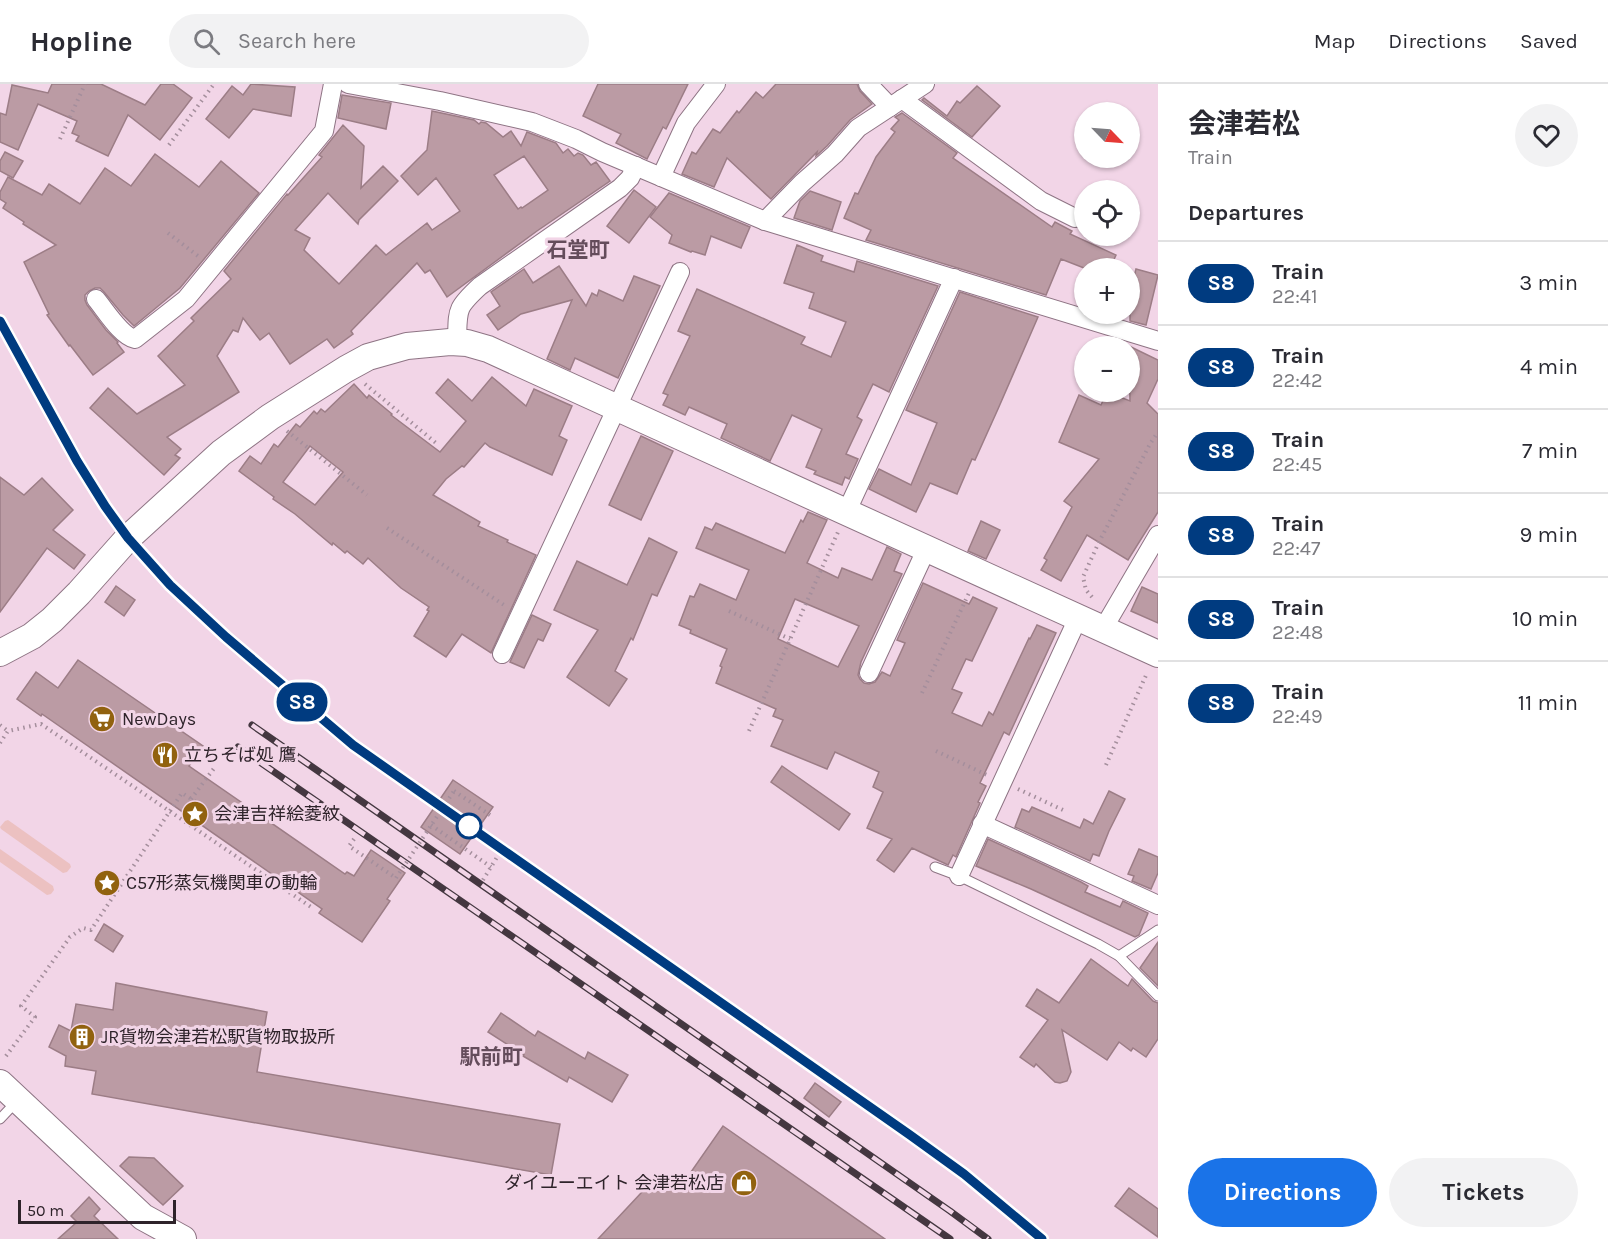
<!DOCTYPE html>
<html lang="en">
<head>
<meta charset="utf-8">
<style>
	body { margin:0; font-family:Karla,"Noto Sans JP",sans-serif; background:#f2f2f3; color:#2b2b33; height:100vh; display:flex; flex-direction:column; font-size:22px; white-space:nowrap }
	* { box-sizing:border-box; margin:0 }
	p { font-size:20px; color:#7c7c81 }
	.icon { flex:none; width:33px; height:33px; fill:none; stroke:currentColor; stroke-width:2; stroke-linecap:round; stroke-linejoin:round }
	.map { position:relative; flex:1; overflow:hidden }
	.details { display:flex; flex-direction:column; background:#fff; width:450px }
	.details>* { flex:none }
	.badge { padding:0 12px; border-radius:20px; font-size:21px; line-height:39px }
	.needle { width:39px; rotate:115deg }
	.fabs { position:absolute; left:1074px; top:18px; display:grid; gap:12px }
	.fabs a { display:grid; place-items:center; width:66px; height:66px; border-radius:50%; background:#fff; box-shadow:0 2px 4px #0004; font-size:30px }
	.scale { position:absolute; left:18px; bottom:15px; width:158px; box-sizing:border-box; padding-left:6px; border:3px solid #2e232a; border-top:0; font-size:16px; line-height:21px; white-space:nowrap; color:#2e232a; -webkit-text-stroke:4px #f2d5e7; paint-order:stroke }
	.map>.badge { position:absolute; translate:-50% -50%; box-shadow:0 0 0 3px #fff }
	h2 { padding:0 30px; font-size:22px; line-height:54px }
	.round { display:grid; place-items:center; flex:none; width:63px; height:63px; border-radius:32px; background:#f2f2f3 }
	.summary { display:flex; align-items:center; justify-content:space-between; height:102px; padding:0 30px }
	h1 { font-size:28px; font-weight:700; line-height:45px }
	.cta { display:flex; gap:12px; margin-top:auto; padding:12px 30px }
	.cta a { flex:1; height:69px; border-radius:36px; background:#1a73e8; color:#fff; font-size:24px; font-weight:700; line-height:69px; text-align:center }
	.cta a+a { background:#f2f2f3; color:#2b2b33 }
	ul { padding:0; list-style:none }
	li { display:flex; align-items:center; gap:18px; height:84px; padding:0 30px; border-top:2px solid #e1e1e2 }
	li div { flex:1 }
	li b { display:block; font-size:22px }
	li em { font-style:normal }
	li .badge { min-width:66px; font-weight:700; text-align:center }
	header { display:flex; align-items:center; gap:36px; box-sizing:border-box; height:84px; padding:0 30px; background:#fff; border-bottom:2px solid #e1e1e2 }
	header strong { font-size:28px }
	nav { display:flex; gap:33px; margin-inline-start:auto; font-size:21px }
	.search { width:420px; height:54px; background:#f2f2f3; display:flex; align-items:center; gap:15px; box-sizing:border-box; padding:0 21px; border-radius:33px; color:#7c7c81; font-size:22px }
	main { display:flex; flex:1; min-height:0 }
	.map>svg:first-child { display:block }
	.green { fill:#ecc1c1 }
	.building { fill:#bb9ba4; stroke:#9c7d86; stroke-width:1.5; fill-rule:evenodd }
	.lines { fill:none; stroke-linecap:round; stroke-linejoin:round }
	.lane-casing { stroke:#8e7484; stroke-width:11 }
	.street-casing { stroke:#8e7484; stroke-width:20 }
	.secondary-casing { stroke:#8e7484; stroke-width:28 }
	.path { stroke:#a48e9c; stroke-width:4; stroke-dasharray:1.5 4.5; stroke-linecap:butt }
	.lane { stroke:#fff; stroke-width:9 }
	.street { stroke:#fff; stroke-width:18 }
	.secondary { stroke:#fff; stroke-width:26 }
	.rail-casing { stroke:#443740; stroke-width:7 }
	.rail { stroke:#f2d5e7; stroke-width:4.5; stroke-dasharray:14; stroke-linecap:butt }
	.path-bridge { stroke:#a48e9c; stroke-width:4; stroke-dasharray:1.5 4.5; stroke-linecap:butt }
	.line-casing { stroke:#fff; stroke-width:14 }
	.line { stroke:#003b80; stroke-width:9 }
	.stop-dot { fill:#fff; stroke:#003b80; stroke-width:3 }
	.labels { text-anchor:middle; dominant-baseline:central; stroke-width:6; stroke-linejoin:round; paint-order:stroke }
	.poi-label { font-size:18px; fill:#2e232a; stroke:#f2d5e7; text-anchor:start }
	.quarter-label { font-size:21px; font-weight:bold; fill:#644c5b; stroke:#f2d5e7 }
</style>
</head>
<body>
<header>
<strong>Hopline</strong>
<div class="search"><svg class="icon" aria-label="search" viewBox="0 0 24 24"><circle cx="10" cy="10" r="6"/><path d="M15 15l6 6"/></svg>Search here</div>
<nav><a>Map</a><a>Directions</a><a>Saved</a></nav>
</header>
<main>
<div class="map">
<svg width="1158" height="1155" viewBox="0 0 1158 1155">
	<rect width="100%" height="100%" fill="#f2d5e7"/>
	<g class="green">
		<path d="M 8,736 L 70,780 L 71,783 L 67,788 L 63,789 L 1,745 L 0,743 L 5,737 Z"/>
		<path d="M 0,765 L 53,802 L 54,806 L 51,810 L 47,811 L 0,778 Z"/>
	</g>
	<g class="building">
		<path d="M 52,0 L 101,0 L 145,21 L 161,0 L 173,0 L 192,14 L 160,56 L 128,31 L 108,72 L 76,57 L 79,52 L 72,49 L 77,37 L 38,20 L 18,66 L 0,58 L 0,29 L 6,31 L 12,1 L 48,9 Z"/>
		<path d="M 251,0 L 295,3 L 291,32 L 253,25 L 229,54 L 206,35 L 232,2 L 243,11 Z"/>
		<path d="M 598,0 L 688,0 L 666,45 L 663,43 L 647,75 L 616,59 L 621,50 L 583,32 Z"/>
		<path d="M 776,0 L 857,0 L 860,7 L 872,20 L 850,36 L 827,62 L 816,72 L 817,68 L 771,115 L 727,74 L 714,103 L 682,90 L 692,68 L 696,70 L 713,45 L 720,49 L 737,27 L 739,29 L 756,8 L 763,14 Z"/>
		<path d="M 977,2 L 1000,22 L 972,53 L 922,16 L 924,14 L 947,32 L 957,17 L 960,19 Z"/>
		<path d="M 342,11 L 391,19 L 386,45 L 338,34 Z"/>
		<path d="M 432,27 L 474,36 L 479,40 L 481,38 L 486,39 L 503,53 L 511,47 L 521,62 L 527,48 L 556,59 L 563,69 L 568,65 L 574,72 L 578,69 L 583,71 L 591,81 L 596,78 L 610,97 L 537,147 L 447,213 L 430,186 L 425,189 L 417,179 L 351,247 L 353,250 L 334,264 L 327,255 L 290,280 L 269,249 L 260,256 L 243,234 L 238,248 L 233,246 L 217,272 L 239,308 L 167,353 L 181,365 L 175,371 L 180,374 L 164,391 L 90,324 L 108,304 L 137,330 L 185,301 L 158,272 L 194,237 L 191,234 L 231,195 L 224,187 L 287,110 L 288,111 L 322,73 L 319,71 L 343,41 L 364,62 L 361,104 L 383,82 L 398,97 L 359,136 L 358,140 L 328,109 L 295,146 L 310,154 L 304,166 L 339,200 L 376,161 L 386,171 L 427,139 L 432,146 L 460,127 L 436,94 L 418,111 L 401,92 L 427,66 ZM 524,72 L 548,106 L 522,124 L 521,123 L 518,125 L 494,91 Z"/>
		<path d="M 902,29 L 957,69 L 953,74 L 1052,143 L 1055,138 L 1072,147 L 1070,150 L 1116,171 L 1110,184 L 1084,184 L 1061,175 L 1046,211 L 866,156 L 871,146 L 844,134 L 855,109 L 858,110 L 876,73 L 895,48 L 891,45 L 899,36 L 895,33 Z"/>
		<path d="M 5,68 L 23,77 L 13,94 L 0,87 L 0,77 Z"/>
		<path d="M 155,70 L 199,103 L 221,77 L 259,109 L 180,204 L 134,242 L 123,231 L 104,208 L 100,204 L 95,204 L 89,207 L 85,211 L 85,216 L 87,221 L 106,246 L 118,258 L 117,259 L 124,268 L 93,291 L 70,261 L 69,262 L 47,231 L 49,230 L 24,178 L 56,161 L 23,140 L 24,138 L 3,124 L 6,119 L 0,115 L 0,108 L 8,93 L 42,111 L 49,100 L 80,120 L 105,84 L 131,102 Z"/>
		<path d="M 634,106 L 656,123 L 629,159 L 607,142 Z"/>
		<path d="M 810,107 L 841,118 L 832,146 L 794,134 L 800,117 Z"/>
		<path d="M 669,109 L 750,143 L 741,164 L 711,152 L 705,171 L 692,167 L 691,168 L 669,159 L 672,151 L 650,133 Z"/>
		<path d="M 797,161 L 823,172 L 821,177 L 854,188 L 857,177 L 938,202 L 889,308 L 873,300 L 857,333 L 862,336 L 846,370 L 858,375 L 849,395 L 845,393 L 842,401 L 814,390 L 816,387 L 806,383 L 822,345 L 792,331 L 770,377 L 721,354 L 727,340 L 689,323 L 685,331 L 663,321 L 668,311 L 663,309 L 690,252 L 678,247 L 697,205 L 805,253 L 801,260 L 831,273 L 846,238 L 809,224 L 814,209 L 784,199 Z"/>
		<path d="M 559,182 L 586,222 L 592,209 L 597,212 L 599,206 L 623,217 L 634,192 L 660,202 L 618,294 L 575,274 L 570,286 L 547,275 L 572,216 L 521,230 L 498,246 L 487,231 L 500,222 L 491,208 L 524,185 L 533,199 Z"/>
		<path d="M 1136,185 L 1158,191 L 1146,241 L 1130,237 L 1130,209 Z"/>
		<path d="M 960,208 L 1038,233 L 998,325 L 975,376 L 972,375 L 957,410 L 930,399 L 916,428 L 869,405 L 879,385 L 911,401 L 937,339 L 906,326 Z"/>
		<path d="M 1129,262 L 1158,276 L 1158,295 L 1147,319 L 1158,330 L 1158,428 L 1128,476 L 1087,451 L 1061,497 L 1041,486 L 1047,476 L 1044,474 L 1072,423 L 1064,417 L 1099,375 L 1059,358 L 1079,311 L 1101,321 L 1107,308 L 1130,317 Z"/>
		<path d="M 492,293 L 526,322 L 534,305 L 572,322 L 559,352 L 567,356 L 552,391 L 490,363 L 485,359 L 464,383 L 462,382 L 446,395 L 433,411 L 480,438 L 478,442 L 508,456 L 507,458 L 536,471 L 491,569 L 462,550 L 446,573 L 414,552 L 429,527 L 427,526 L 429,523 L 401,504 L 368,474 L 363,480 L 347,467 L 345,469 L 333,459 L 332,461 L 295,430 L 273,415 L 274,413 L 239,387 L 250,372 L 261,380 L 274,360 L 278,363 L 296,340 L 300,343 L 314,327 L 317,330 L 321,325 L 325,328 L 354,300 L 367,314 L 369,311 L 392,330 L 391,331 L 440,368 L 466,337 L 436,309 L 448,295 L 472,317 ZM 310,362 L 343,388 L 315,421 L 283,398 Z"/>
		<path d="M 641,352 L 673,367 L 641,436 L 609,421 Z"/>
		<path d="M 0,393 L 24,411 L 42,394 L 73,426 L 53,446 L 85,471 L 74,485 L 47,464 L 0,528 Z"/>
		<path d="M 808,428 L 827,436 L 807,479 L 838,494 L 842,484 L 872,496 L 887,463 L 901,470 L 894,487 L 902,490 L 861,578 L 858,591 L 860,595 L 864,599 L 869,600 L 875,598 L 882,588 L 890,592 L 905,559 L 897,556 L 923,499 L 969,520 L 973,513 L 997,524 L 972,577 L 966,575 L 952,605 L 962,609 L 952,629 L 982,642 L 989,628 L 993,631 L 1029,554 L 1030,555 L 1037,541 L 1056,549 L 1009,651 L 1004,648 L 980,699 L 986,702 L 978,718 L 980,719 L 956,773 L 953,771 L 948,781 L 912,764 L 894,788 L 877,776 L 892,755 L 867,744 L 883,708 L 873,703 L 879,688 L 835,668 L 827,685 L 771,662 L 783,636 L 773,632 L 776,625 L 716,599 L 722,583 L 720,582 L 727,565 L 690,549 L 691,546 L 679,541 L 690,512 L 694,513 L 700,500 L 736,516 L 749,486 L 696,464 L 705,443 L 712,446 L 716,439 L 785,469 L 801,436 L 803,438 ZM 795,515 L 859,542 L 838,583 L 778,555 Z"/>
		<path d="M 981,437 L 1000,446 L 986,475 L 968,467 Z"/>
		<path d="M 649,454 L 677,468 L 657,512 L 652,510 L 633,556 L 631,554 L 615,587 L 627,595 L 609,622 L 567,593 L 598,546 L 554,526 L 577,477 L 627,501 Z"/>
		<path d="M 116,502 L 135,516 L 124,532 L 105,518 Z"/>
		<path d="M 1142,503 L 1158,510 L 1158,539 L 1131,527 Z"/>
		<path d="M 532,531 L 551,540 L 543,557 L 538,555 L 524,584 L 510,578 Z"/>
		<path d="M 78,576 L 203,662 L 189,682 L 345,790 L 347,788 L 354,792 L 371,766 L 405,789 L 387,815 L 390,817 L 362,858 L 319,829 L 322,825 L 42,630 L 41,632 L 17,615 L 36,588 L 58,604 Z"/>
		<path d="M 782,682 L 850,730 L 839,746 L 771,698 Z"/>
		<path d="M 453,696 L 493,723 L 460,770 L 421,743 Z"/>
		<path d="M 1109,707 L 1125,715 L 1109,747 L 1099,772 L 1093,770 L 1090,777 L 1015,743 L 1022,725 L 1029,728 L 1032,723 L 1080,744 L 1084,735 L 1093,740 Z"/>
		<path d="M 988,755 L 1081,798 L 1088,802 L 1085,808 L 1120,823 L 1123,817 L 1148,829 L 1139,851 L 1135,853 L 1031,805 L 976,782 Z"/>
		<path d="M 1139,765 L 1158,773 L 1158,789 L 1151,805 L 1132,797 L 1134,792 L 1128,790 Z"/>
		<path d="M 104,840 L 123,852 L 113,868 L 95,856 Z"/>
		<path d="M 1158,858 L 1158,902 L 1140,884 Z"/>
		<path d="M 1091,875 L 1128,902 L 1132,895 L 1153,917 L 1158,919 L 1158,955 L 1146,973 L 1133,964 L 1131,967 L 1119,958 L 1107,976 L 1062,946 L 1071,988 L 1067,997 L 1060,999 L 1055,998 L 1036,980 L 1034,983 L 1020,973 L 1048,936 L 1026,922 L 1037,905 L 1059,919 Z"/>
		<path d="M 116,899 L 267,928 L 257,988 L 560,1040 L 551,1091 L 92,1010 L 96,987 L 65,982 L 66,972 L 49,963 L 59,941 L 71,947 L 76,920 L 113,926 Z"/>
		<path d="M 501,929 L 535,952 L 538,947 L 585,975 L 588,968 L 628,991 L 612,1018 L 569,993 L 567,998 L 523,972 L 524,971 L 488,948 Z"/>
		<path d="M 815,999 L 841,1018 L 829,1033 L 804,1014 Z"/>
		<path d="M 723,1042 L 885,1155 L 598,1155 L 656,1093 L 663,1098 L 668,1091 L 682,1101 Z"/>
		<path d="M 129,1073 L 154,1074 L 183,1102 L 163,1121 L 120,1082 Z"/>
		<path d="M 1129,1104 L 1158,1125 L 1158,1153 L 1115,1122 Z"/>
		<path d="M 89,1113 L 100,1125 L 94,1132 L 118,1155 L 58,1155 L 77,1138 L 71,1132 Z"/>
	</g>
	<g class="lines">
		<defs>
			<g id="lane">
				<path d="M 935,783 L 959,792 L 1098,860 L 1119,872 L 1158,912"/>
				<path d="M 1119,872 L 1158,846"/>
				<path d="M 0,1035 L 17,1017"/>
			</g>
			<g id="street">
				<path d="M 348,0 L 440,17 L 532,38 L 576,55 L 602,68 L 765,137 L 1158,257"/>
				<path d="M 868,0 L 890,23"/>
				<path d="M 902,15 L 1041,117 L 1075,134"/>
				<path d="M 661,93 L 686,39 L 716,0"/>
				<path d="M 765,137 L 802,99 L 835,70 L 858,44 L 925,0"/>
				<path d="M 96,215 C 106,227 121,252 135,255 L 186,215 L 324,47 L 333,0"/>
				<path d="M 457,258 C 458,226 455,225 480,202 L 620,104 L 630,94 L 636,82"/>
				<path d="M 846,429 L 954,194"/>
				<path d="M 1103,545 L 1158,451"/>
				<path d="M 502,570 L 680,188"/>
				<path d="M 869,589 L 926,466"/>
				<path d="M 982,740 L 1158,821"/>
				<path d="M 959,792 L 1078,534"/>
			</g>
			<g id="secondary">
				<path d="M 0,569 L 32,552 L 52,536 L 79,509 L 128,454 L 221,369 L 270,333 L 346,285 L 368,273 L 407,262 L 450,258 L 467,259 L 488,265 L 1158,570"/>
				<path d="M 0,999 L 143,1133 L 183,1155"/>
			</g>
		</defs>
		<use href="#lane" class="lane-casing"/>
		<use href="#street" class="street-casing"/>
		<use href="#secondary" class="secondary-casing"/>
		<g class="path">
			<path d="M 60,55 L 85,0"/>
			<path d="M 169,61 L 214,0"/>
			<path d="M 168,149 L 198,172"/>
			<path d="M 365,300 L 436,359"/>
			<path d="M 287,347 L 367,411"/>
			<path d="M 387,444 L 504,521"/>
			<path d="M 1092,513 L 1086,506 L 1083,493 L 1098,460 L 1150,360 L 1158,348"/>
			<path d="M 729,527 L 790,555"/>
			<path d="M 922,609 L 969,509"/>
			<path d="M 0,641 L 8,647"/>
			<path d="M 749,647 L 838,448"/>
			<path d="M 0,659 L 8,647 L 41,640 L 311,823"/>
			<path d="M 936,667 L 987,691"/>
			<path d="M 1106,681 L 1147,589"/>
			<path d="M 1018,705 L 1063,726"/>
			<path d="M 454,707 L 490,731"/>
			<path d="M 191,715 L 215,683"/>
			<path d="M 431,741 L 491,783"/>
			<path d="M 354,755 L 349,762 L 396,794"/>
			<path d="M 483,796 L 499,770"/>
			<path d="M 6,972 L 35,933 L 21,922 L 70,853 L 83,844 L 91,846 L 182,709 L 208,726 L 195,744"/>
		</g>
		<use href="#lane" class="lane"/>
		<use href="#street" class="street"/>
		<use href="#secondary" class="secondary"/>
		<defs>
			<g id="rail">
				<path d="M 0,237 L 77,377 L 105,422 L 128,454 L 170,501 L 226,553 L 353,661 L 910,1051 L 964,1090 L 1042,1155"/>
				<path d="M 252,641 L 950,1127 L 988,1155"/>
				<path d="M 238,663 L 950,1155"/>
			</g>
		</defs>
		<use href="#rail" class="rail-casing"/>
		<use href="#rail" class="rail"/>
		<path class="path-bridge" d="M 396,794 L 454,707"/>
	</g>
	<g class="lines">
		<defs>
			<path id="line" d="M 0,237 L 77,377 L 105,422 L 128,454 L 170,501 L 226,553 L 353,661 L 910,1051 L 964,1090 L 1042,1155"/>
		</defs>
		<use href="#line" class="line-casing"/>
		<use href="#line" class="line"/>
	</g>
	<defs>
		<symbol id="supermarket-disc" viewBox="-11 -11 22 22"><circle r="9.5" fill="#91620f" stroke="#f2d5e7"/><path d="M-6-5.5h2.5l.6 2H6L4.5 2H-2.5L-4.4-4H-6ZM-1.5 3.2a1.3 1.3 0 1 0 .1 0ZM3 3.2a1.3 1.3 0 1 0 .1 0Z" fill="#fff"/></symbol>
		<symbol id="restaurant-disc" viewBox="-11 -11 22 22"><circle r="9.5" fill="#91620f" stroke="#f2d5e7"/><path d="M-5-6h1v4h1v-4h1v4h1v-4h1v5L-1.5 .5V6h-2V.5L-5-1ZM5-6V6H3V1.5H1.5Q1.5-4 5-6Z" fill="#fff"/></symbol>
		<symbol id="sight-disc" viewBox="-11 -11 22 22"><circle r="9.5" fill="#91620f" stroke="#f2d5e7"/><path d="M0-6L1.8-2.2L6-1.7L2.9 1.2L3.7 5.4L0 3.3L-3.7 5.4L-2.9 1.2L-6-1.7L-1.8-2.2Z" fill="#fff"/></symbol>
		<symbol id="building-disc" viewBox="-11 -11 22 22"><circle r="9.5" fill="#91620f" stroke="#f2d5e7"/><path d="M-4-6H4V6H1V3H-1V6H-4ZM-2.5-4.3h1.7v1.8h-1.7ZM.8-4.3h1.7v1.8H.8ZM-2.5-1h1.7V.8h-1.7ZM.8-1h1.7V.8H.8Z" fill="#fff"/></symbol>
		<symbol id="shop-disc" viewBox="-11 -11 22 22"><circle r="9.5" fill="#91620f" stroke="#f2d5e7"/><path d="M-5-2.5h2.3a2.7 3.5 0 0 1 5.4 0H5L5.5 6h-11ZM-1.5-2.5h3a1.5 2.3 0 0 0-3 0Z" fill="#fff"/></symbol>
	</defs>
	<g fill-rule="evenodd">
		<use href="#supermarket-disc" x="87" y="620" width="30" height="30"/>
		<use href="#restaurant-disc" x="150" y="656" width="30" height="30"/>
		<use href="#sight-disc" x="180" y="715" width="30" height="30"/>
		<use href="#sight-disc" x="92" y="784" width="30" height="30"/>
		<use href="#building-disc" x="67" y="938" width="30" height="30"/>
		<use href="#shop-disc" x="729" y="1084" width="30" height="30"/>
	</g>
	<circle class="stop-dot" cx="469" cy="742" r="12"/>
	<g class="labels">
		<g class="poi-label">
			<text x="122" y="635">NewDays</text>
			<text x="184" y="671">立ちそば処 鷹</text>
			<text x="214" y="730">会津吉祥絵菱紋</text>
			<text x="126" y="799">C57形蒸気機関車の動輪</text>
			<text x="101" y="953">JR貨物会津若松駅貨物取扱所</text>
			<text x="724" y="1099" text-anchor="end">ダイユーエイト 会津若松店</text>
		</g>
		<g class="quarter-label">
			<text x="578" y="166">石堂町</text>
			<text x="491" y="973">駅前町</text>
		</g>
	</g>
</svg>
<div class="fabs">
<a><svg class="needle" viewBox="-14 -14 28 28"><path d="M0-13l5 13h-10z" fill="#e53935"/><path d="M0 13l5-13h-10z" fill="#7c7c81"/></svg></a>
<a><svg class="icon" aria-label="locate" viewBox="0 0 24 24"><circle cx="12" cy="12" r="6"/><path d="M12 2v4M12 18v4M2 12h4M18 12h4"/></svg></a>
<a>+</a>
<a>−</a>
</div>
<div class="scale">50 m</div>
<b class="badge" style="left:302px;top:618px;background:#003b80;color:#fff">S8</b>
</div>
<section class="details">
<div class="summary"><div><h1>会津若松</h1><p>Train</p></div><a class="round"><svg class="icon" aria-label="heart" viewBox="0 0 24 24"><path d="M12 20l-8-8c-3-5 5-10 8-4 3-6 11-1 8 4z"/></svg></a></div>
<h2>Departures</h2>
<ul>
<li><span class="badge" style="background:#003b80;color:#fff">S8</span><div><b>Train</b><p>22:41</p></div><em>3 min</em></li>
<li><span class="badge" style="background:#003b80;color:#fff">S8</span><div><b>Train</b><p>22:42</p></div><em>4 min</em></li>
<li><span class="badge" style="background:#003b80;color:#fff">S8</span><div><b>Train</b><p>22:45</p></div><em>7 min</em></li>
<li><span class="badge" style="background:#003b80;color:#fff">S8</span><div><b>Train</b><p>22:47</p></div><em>9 min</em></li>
<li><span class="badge" style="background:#003b80;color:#fff">S8</span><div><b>Train</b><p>22:48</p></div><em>10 min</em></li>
<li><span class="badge" style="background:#003b80;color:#fff">S8</span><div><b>Train</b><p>22:49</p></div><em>11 min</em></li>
</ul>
<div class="cta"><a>Directions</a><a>Tickets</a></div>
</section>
</main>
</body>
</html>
